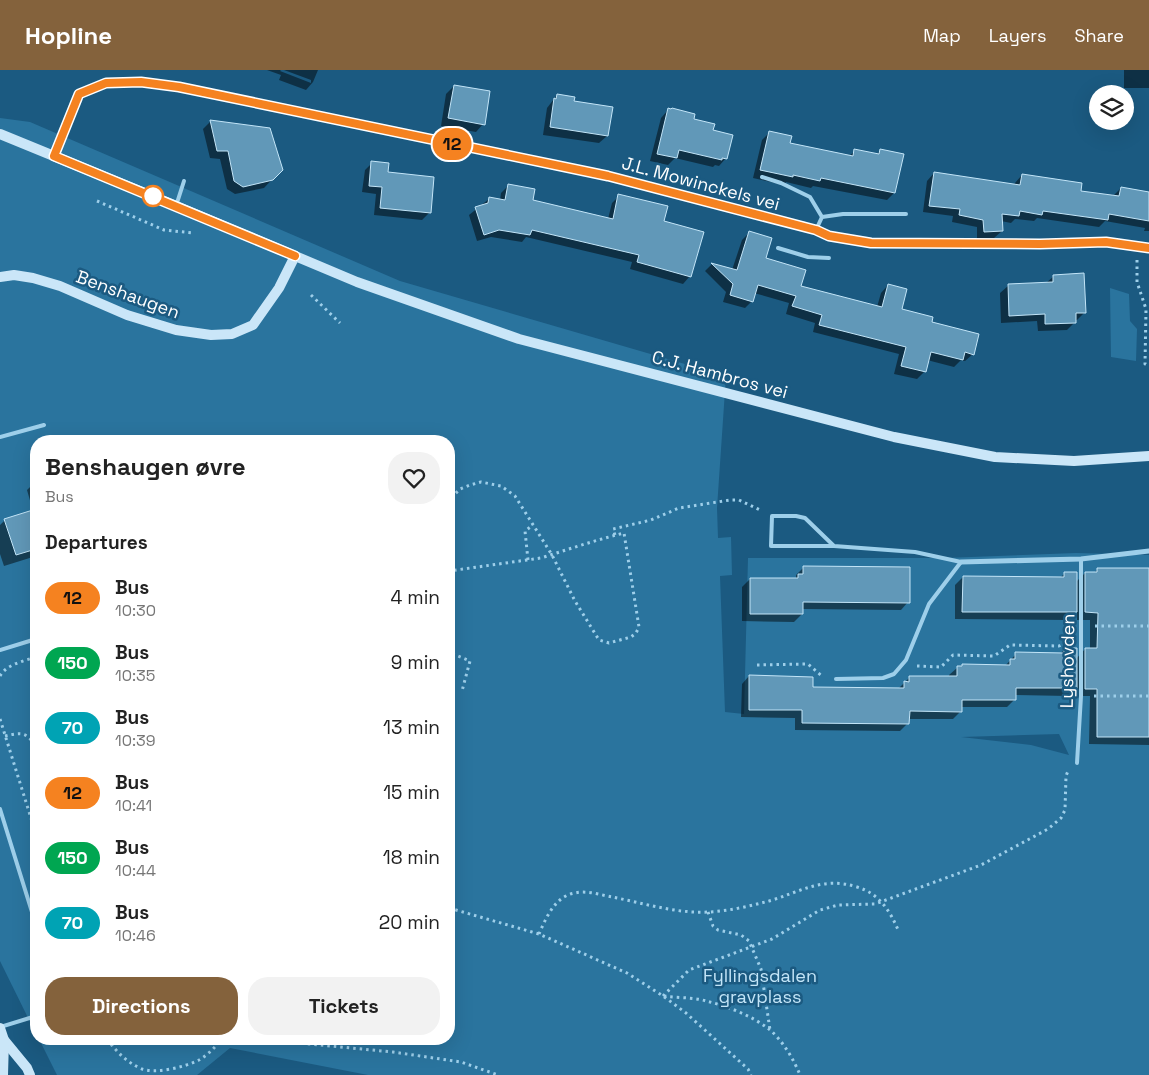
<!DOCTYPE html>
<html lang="en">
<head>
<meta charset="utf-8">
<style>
	body { margin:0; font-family:"Space Grotesk",sans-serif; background:#f2f2f2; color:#222; height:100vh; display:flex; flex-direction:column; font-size:19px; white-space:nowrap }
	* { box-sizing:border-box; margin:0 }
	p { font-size:16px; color:#767676 }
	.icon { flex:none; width:28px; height:28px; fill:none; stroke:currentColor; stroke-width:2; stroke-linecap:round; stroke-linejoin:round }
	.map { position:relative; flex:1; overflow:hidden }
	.details { position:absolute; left:30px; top:365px; width:425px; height:610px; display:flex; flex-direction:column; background:#fff; border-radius:20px; box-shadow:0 5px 20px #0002 }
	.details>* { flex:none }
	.badge { padding:0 10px; border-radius:16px; font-size:18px; line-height:32px }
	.tools { position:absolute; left:1089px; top:15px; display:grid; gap:10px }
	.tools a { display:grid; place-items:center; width:45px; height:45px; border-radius:50%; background:#fff; box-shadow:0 5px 20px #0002; font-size:25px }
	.map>.badge { position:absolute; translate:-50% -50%; box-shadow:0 0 0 2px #fff }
	h2 { padding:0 15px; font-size:19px; line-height:45px }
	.round { display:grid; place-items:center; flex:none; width:52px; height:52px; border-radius:20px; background:#f2f2f2 }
	.summary { display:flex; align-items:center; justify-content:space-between; height:85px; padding:0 15px }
	h1 { font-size:24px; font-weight:700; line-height:38px }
	.primary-button { display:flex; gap:10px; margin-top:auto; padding:10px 15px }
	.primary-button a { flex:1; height:58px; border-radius:20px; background:#84623c; color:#fff; font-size:20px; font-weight:700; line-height:58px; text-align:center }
	.primary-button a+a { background:#f2f2f2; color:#222 }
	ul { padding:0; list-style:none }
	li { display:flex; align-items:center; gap:15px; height:65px; padding:0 15px }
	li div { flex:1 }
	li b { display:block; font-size:19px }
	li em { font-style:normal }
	li .badge { min-width:55px; font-weight:700; text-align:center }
	header { display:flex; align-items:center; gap:30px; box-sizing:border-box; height:70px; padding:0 25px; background:#84623c; color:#fff }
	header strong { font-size:24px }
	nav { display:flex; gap:28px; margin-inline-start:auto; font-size:18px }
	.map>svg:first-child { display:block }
	.green { fill:#2a749e; fill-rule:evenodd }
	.shadow { fill:#0007 }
	.building { fill:#6198b8; stroke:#c3e5f8 }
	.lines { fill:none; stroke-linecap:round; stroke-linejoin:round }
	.path { stroke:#9ecfea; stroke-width:3; stroke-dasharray:2.5 4; stroke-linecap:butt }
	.lane { stroke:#9ecfea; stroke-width:4 }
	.street { stroke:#9ecfea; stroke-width:5 }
	.secondary { stroke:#cae6f8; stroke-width:10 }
	.line-casing { stroke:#fff; stroke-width:11 }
	.line { stroke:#f58220; stroke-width:8 }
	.stop-dot { fill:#fff; stroke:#f58220; stroke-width:2.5 }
	.labels { text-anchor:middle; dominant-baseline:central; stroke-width:5; stroke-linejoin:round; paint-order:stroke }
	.street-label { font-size:18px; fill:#fff; stroke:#1b5a81 }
	.park-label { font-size:18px; fill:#c3e5f8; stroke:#1b5a81 }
</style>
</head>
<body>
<header>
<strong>Hopline</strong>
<nav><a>Map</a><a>Layers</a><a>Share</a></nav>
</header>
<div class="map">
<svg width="1149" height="1005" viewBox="0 0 1149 1005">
	<rect width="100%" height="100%" fill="#1b5a81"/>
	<g class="green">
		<path d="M 0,48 L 30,52 L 400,211 L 726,306 L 717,438 L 718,468 L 731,467 L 732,505 L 720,506 L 725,642 L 744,644 L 748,488 L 944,488 L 1076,483 L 1149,485 L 1149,1005 L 368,1005 L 230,978 L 197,1005 L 57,1005 L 39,969 L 449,969 L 449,371 L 36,371 L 36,964 L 0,891 ZM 1059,664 L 1069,685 L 1031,675 L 961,667 Z"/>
		<path d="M 1110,218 L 1129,224 L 1130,251 L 1137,259 L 1136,291 L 1111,287 Z"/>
	</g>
	<g class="shadow">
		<path d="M 267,0 L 281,0 L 280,1 L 311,13 L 311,10 L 284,0 L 318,0 L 313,12 L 306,20 L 279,10 L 281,5 Z"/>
		<rect x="1124" y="0" width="25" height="18"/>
		<path d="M 454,16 L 483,54 L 476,62 L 441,56 L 446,24 Z"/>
		<path d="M 557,25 L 573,32 L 607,66 L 599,73 L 543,65 L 547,38 Z"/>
		<path d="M 668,40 L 693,50 L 711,61 L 726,88 L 719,96 L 715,95 L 713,97 L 675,88 L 668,95 L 650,91 L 661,48 Z"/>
		<path d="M 211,51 L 281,100 L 264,118 L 235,124 L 227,119 L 220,89 L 210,88 L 203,59 Z"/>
		<path d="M 770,62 L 789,74 L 848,87 L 855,81 L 876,85 L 880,81 L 894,123 L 887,130 L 813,116 L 811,118 L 786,112 L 784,115 L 753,108 L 762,70 Z"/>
		<path d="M 372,93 L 387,103 L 429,143 L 422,150 L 374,145 L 376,124 L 362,122 L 365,100 Z"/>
		<path d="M 934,103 L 1014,115 L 1015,113 L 1022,105 L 1080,122 L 1114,125 L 1121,118 L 1149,123 L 1149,161 L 1144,161 L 1145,158 L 1105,151 L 1099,157 L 1037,148 L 1034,151 L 1015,149 L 1011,153 L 1001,151 L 1002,161 L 994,168 L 977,169 L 977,157 L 952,152 L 953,146 L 923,142 L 927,111 Z"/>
		<path d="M 509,115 L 531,131 L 608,149 L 612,133 L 619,126 L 690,206 L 683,214 L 630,199 L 632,192 L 526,167 L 522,172 L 491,167 L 477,171 L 469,145 L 489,129 L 500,131 L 501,123 Z"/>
		<path d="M 750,162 L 765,189 L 799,217 L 877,237 L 881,223 L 888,215 L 900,240 L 930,253 L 973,284 L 965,291 L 961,290 L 954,297 L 927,290 L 924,302 L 917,309 L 894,304 L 899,284 L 813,262 L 815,253 L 786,244 L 789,233 L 754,223 L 752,231 L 745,238 L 723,232 L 726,222 L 705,201 L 712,194 L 732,200 L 742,170 Z"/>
		<path d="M 1054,206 L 1085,242 L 1077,250 L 1075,250 L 1075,252 L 1067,260 L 1038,261 L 1037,251 L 1001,253 L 1000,223 L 1008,216 L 1046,213 Z"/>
		<path d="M 36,411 L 36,486 L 4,496 L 0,484 L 0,455 L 5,450 L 33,441 L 27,420 Z"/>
		<path d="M 803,498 L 908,532 L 901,540 L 802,539 L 802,544 L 794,552 L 742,551 L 742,517 L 750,509 L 796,508 L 796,505 Z"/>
		<path d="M 1098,499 L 1149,499 L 1149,675 L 1089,674 L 1090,626 L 1077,626 L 1077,616 L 1068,626 L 1014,625 L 1014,630 L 1007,637 L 961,637 L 961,641 L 953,649 L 908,649 L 908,653 L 900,661 L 795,660 L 795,648 L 741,647 L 742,614 L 749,606 L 812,618 L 898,619 L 910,607 L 949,608 L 949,605 L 957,598 L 962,595 L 1005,596 L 1016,584 L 1060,584 L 1065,579 L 1076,589 L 1085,579 L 1090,579 L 1090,550 L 1077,550 L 1077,540 L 1068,550 L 955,549 L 955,515 L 963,507 L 1060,508 L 1065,503 L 1076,512 L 1085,503 L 1094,503 Z"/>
	</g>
	<g class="building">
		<path d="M 454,15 L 490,21 L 485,55 L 448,48 Z"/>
		<path d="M 557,24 L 575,27 L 574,31 L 613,37 L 608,66 L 550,57 L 554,28 L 556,29 Z"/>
		<path d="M 668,38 L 671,39 L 672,38 L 695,44 L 694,49 L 715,54 L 713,60 L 733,65 L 727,89 L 722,88 L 722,90 L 679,80 L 677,88 L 657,84 Z"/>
		<path d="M 210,50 L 270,58 L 283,100 L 273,110 L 243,117 L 234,111 L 228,81 L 217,81 Z"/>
		<path d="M 769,61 L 792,66 L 790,73 L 853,86 L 854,79 L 879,84 L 880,79 L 904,84 L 895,123 L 821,108 L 820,111 L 793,105 L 793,107 L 760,100 Z"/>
		<path d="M 371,91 L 389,93 L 388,102 L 434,107 L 431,143 L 380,138 L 382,117 L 369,116 Z"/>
		<path d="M 934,102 L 1020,115 L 1022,104 L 1082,113 L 1081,121 L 1119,126 L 1121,117 L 1149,122 L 1149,151 L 1109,144 L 1108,150 L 1043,141 L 1042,145 L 1020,141 L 1019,146 L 1002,144 L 1003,161 L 984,162 L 983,150 L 959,145 L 960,139 L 929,136 Z"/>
		<path d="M 508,114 L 535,119 L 533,130 L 613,149 L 618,124 L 668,136 L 664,151 L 704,162 L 691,207 L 637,192 L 639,185 L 532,160 L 530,165 L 499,160 L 484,165 L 475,137 L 488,133 L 489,127 L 505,130 Z"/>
		<path d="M 749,161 L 772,168 L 766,188 L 806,200 L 801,216 L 882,237 L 888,214 L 907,219 L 902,239 L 933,247 L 932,252 L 979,264 L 974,285 L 965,282 L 963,290 L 931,282 L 926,302 L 901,296 L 906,277 L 819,255 L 822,245 L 792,236 L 796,226 L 758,215 L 753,232 L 730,225 L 733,214 L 711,193 L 737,200 Z"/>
		<path d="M 1084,203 L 1086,243 L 1076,243 L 1076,253 L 1045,254 L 1045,244 L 1009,246 L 1008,214 L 1053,212 L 1053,205 Z"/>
		<path d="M 36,439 L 36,479 L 16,485 L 4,449 Z"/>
		<path d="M 803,496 L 910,497 L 910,533 L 803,532 L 803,544 L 750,544 L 750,508 L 798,508 L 798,504 L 803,504 Z"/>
		<path d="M 1097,498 L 1149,498 L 1149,667 L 1097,667 L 1097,619 L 1085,619 L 1085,578 L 1097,578 L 1098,543 L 1085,542 L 1085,502 L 1097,502 Z"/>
		<path d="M 1064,502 L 1077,502 L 1077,542 L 962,542 L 963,506 L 1064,507 Z"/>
		<path d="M 1064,578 L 1077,578 L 1077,618 L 1016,618 L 1016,630 L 962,630 L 962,642 L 910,641 L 909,654 L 802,653 L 802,640 L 749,640 L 749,605 L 813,607 L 813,617 L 904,618 L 904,611 L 909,612 L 909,606 L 957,606 L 957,596 L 962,596 L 962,594 L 1010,595 L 1010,589 L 1015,589 L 1015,582 L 1064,583 Z"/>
	</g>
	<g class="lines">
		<g class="path">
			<path d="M 97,131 L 164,160 L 193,163"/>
			<path d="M 1137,190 L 1137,212 L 1146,239 L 1145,294 L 1149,296"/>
			<path d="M 311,225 L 340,253"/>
			<path d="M 449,434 L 453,426 L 460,419 L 470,415 L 481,412 L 501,416 L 515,426 L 552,485 L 575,531 L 599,570 L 609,573 L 631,567 L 636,563 L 639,557 L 624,463 C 596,470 569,479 541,488 L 449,501"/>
			<path d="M 615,465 L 613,459 L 651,450 L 679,438 L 730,430 L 739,430 L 760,440"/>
			<path d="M 528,490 L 525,461 L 533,455"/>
			<path d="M 449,547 C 458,534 451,515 449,500"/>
			<path d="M 1095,556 L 1149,556"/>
			<path d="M 449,578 L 453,584 L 470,591 L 462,621"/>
			<path d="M 757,595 L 808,594 L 823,607"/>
			<path d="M 917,596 L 941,597 L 953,585 L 994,586 L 1010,575 L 1059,576 L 1068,572"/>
			<path d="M 0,606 C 7,594 24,591 36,587"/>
			<path d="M 1094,626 L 1149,626"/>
			<path d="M 0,649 L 36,764"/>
			<path d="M 5,666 C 22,662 28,662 36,678"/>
			<path d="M 449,838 L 539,864 L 627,903 L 663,926 L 686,943 L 748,999 L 751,1005"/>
			<path d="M 708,842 L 713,856 L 718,860 L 741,865 L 749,871 L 761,899 L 770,960"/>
			<path d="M 539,864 C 546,848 555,826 575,823 C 586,820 601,825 612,827 C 643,833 677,844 709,842 C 729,841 750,836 769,831 C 800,822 823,806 857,817 C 880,824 890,841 899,862"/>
			<path d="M 663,926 L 689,900 L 772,869 L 820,840 L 838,835 L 875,834 L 981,795 L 1048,759 L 1061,748 L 1065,740 L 1066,706 L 1068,701"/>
			<path d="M 664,926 C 677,928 693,927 706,931 C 727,936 753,946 770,960 C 783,971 794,990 800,1005"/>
			<path d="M 107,969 C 117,982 126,992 142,999 C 156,1004 185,997 199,990 C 208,985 215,977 222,969"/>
			<path d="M 289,969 L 309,974 L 393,982 L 461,992 L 498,1005"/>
		</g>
		<g class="lane">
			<path d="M 762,107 L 781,113 L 810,127 L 822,147"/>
			<path d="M 176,136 L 184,111"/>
			<path d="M 816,160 L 822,147 L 843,144 L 906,144"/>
			<path d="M 778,178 L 808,187 L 829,188"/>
			<path d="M 0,367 L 44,355"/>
			<path d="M 834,476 L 805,448 L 796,446 L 772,446 L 771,476 L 834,476 L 915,482 L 961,492 L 929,534 L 906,590 L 894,604 L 883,608 L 836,609"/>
			<path d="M 36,496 L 35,496 L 36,501"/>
			<path d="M 0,580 L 36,569"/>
			<path d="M 1077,693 L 1081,626 L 1081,489"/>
			<path d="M 0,739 L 36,855"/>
			<path d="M 0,957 L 36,946"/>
		</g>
		<g class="street">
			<path d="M 54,86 L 79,24 L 106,13 L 141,12 L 179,17 L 608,105 L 816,160 L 829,166 L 871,173 L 1040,173 L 1106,172 L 1149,178"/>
			<path d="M 961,492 L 1081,489 L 1149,481"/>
		</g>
		<g class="secondary">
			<path d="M 0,64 L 176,136 L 357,212 L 519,269 L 894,367 L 995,387 L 1074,391 L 1149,386"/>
			<path d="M 0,207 L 14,205 L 33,208 L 60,216 L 127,245 L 176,260 L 211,265 L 232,264 L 253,255 L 279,218 L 295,186"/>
			<path d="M 0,958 L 4,970 L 27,998 L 30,1005"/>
			<path d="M 3,1005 L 4,970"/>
		</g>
	</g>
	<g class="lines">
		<defs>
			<path id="line" d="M 295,186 L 54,86 L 79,24 L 106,13 L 141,12 L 179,17 L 608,106 L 816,160 L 829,166 L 871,173 L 1040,174 L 1106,172 L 1149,178"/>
		</defs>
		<use href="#line" class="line-casing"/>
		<use href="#line" class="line"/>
	</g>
	<circle class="stop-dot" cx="153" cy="126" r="10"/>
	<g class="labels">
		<g class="street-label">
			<text transform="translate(701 113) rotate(15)">J.L. Mowinckels vei</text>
			<text transform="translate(128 224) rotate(20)">Benshaugen</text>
			<text transform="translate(720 304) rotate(15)">C.J. Hambros vei</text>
			<text transform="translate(1067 591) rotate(-89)">Lyshovden</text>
		</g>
		<g class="park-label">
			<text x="760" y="905">Fyllingsdalen<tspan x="760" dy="21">gravplass</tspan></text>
		</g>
	</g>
</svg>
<div class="tools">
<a><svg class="icon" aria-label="layers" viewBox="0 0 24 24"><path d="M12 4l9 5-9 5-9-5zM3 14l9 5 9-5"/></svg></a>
</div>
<b class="badge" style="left:452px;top:74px;background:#f58220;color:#111">12</b>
<section class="details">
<div class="summary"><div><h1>Benshaugen øvre</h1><p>Bus</p></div><a class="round"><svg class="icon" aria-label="heart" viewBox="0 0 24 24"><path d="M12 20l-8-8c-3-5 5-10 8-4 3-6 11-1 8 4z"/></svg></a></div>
<h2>Departures</h2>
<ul>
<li><span class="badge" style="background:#f58220;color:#111">12</span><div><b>Bus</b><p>10:30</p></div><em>4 min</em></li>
<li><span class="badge" style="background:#00a651;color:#fff">150</span><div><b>Bus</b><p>10:35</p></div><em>9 min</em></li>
<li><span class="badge" style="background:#00a3b4;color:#fff">70</span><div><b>Bus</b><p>10:39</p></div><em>13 min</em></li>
<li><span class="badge" style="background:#f58220;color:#111">12</span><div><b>Bus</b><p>10:41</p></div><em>15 min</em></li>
<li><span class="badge" style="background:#00a651;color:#fff">150</span><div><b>Bus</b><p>10:44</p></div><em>18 min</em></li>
<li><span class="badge" style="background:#00a3b4;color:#fff">70</span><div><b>Bus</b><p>10:46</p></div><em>20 min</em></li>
</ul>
<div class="primary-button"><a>Directions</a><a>Tickets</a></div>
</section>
</div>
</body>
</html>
